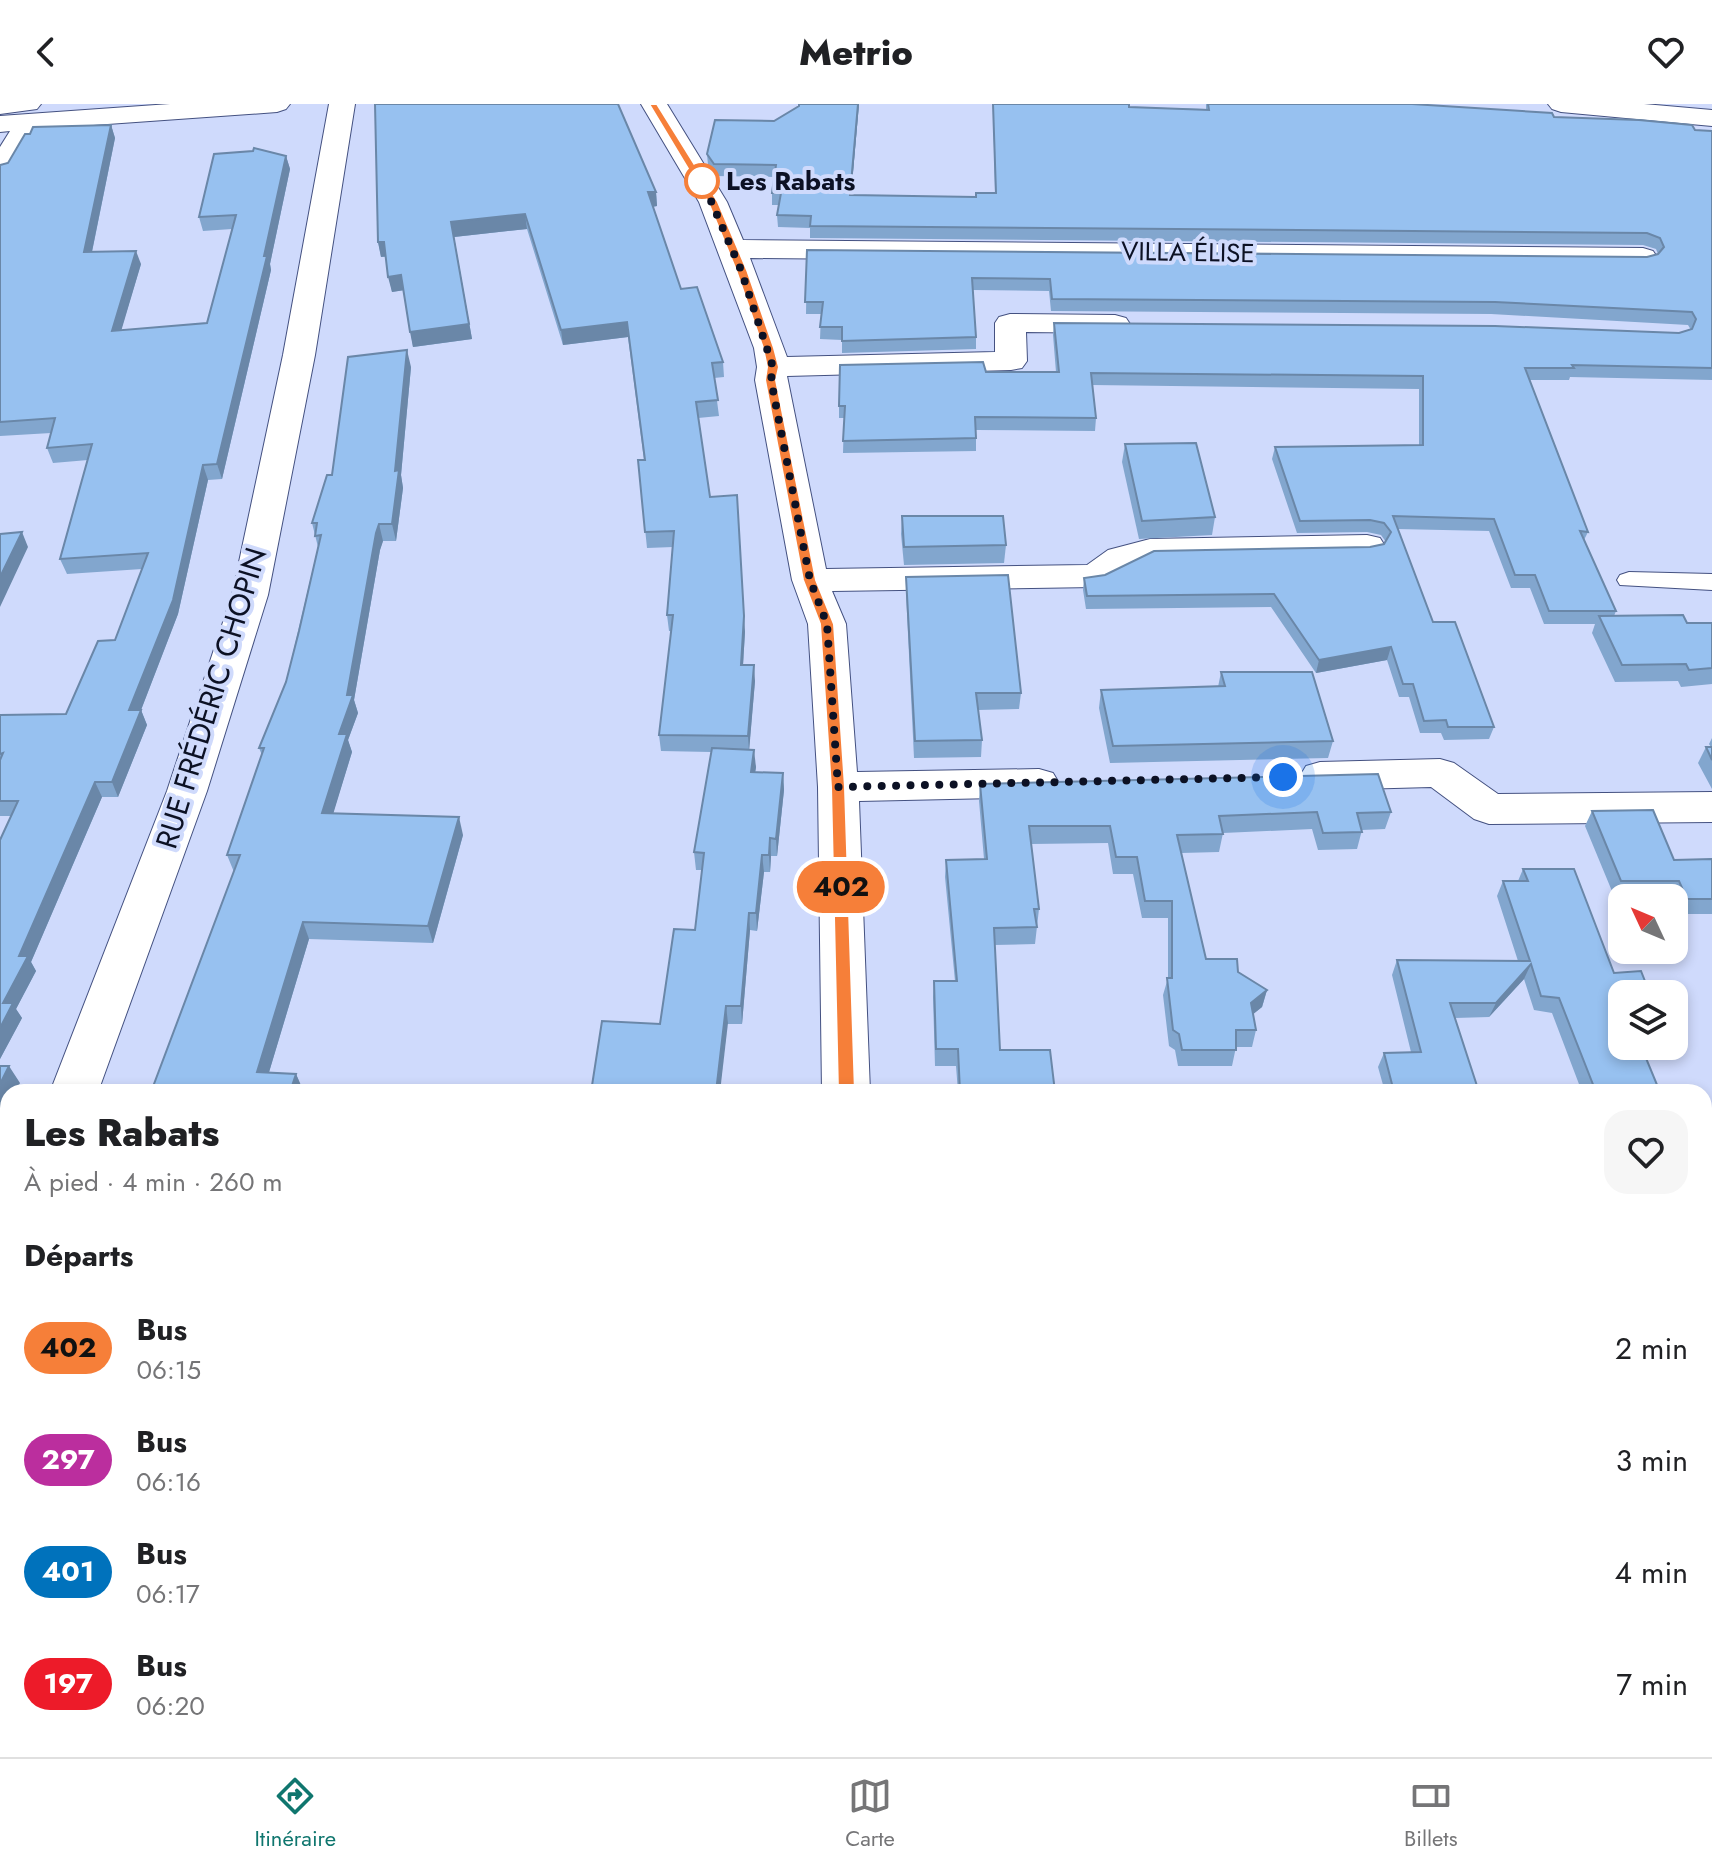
<!DOCTYPE html>
<html lang="fr">
<head>
<meta charset="utf-8">
<style>
	body { margin:0; font-family:Jost,sans-serif; background:#f6f6f6; color:#202124; height:100vh; display:flex; flex-direction:column; font-size:30px; white-space:nowrap }
	* { box-sizing:border-box; margin:0 }
	p { font-size:26px; color:#757577 }
	.icon { flex:none; width:44px; height:44px; fill:none; stroke:currentColor; stroke-width:2; stroke-linecap:round; stroke-linejoin:round }
	.map { position:relative; flex:1; overflow:hidden }
	.panel { position:absolute; left:0px; top:980px; width:1712px; height:674px; display:flex; flex-direction:column; background:#fff; border-radius:24px 24px 0 0; box-shadow:0 4px 12px #0003 }
	.panel>* { flex:none }
	.badge { padding:0 16px; border-radius:26px; font-size:28px; line-height:52px }
	.needle { width:52px; rotate:314deg }
	.buttons { position:absolute; left:1608px; top:780px; display:grid; gap:16px }
	.buttons a { display:grid; place-items:center; width:80px; height:80px; border-radius:16px; background:#fff; box-shadow:0 4px 12px #0003; font-size:40px }
	.you { position:absolute; width:40px; height:40px; margin:-20px; border:6px solid #fff; border-radius:50%; background:#1a73e8; box-shadow:0 0 0 12px #1a73e833 }
	.map>.badge { position:absolute; translate:-50% -50%; box-shadow:0 0 0 4px #fff }
	h2 { padding:0 24px; font-size:30px; line-height:72px }
	.round { display:grid; place-items:center; flex:none; width:84px; height:84px; border-radius:24px; background:#f6f6f6 }
	.overview { display:flex; align-items:center; justify-content:space-between; height:136px; padding:0 24px }
	h1 { font-size:38px; font-weight:800; line-height:60px }
	ul { padding:0; list-style:none }
	li { display:flex; align-items:center; gap:24px; height:112px; padding:0 24px }
	li div { flex:1 }
	li b { display:block; font-size:30px }
	li em { font-style:normal }
	li .badge { min-width:88px; font-weight:700; text-align:center }
	header { display:flex; justify-content:space-between; align-items:center; height:104px; padding:0 24px; background:#fff; font-size:36px; font-weight:800 }
	.dock { display:flex; justify-content:space-around; align-items:center; height:112px; border-top:2px solid #e0e0e0; background:#fff; font-size:22px; color:#757577 }
	.dock a { display:grid; justify-items:center; gap:4px }
	.dock .active { color:#0f766e }
	.map>svg:first-child { display:block }
	.lines { fill:none; stroke-linecap:round; stroke-linejoin:round }
	.service-casing { stroke:#445181; stroke-width:2 }
	.minor-casing { stroke:#445181; stroke-width:2 }
	.tertiary-casing { stroke:#445181; stroke-width:2 }
	.service { fill:#fff; fill-rule:evenodd }
	.minor { fill:#fff; fill-rule:evenodd }
	.tertiary { fill:#fff; fill-rule:evenodd }
	.wall { fill:#82a6ce }
	.shaded-wall { fill:#6a87a8 }
	.building { fill:#97c1f0; stroke:#6a87a8; stroke-width:2 }
	.line { fill:#f67f39; stroke:#fff; stroke-width:2 }
	.walk { stroke:#0c1124; stroke-width:8; stroke-dasharray:0 14.4 }
	.stop-dot { fill:#fff; stroke:#f67f39; stroke-width:4 }
	.labels { text-anchor:middle; dominant-baseline:central; stroke-width:8; stroke-linejoin:round; paint-order:stroke }
	.far-stop-label { font-size:26px; font-weight:bold; fill:#0c1124; stroke:#cfdafc; text-anchor:start }
	.far-street-label { font-size:26px; fill:#0c1124; stroke:#cfdafc }
	.street-label { font-size:30px; fill:#0c1124; stroke:#cfdafc }
</style>
</head>
<body>
<header><svg class="icon" aria-label="back" viewBox="0 0 24 24"><path d="M15 5l-7 7 7 7"/></svg>Metrio<svg class="icon" aria-label="heart" viewBox="0 0 24 24"><path d="M12 20l-8-8c-3-5 5-10 8-4 3-6 11-1 8 4z"/></svg></header>
<div class="map">
<svg width="1712" height="1653" viewBox="0 0 1712 1653">
	<rect width="100%" height="100%" fill="#cfdafc"/>
	<g class="lines">
		<defs>
			<path id="service" d="M 1629,468 L 1712,470 L 1712,486 L 1620,481 L 1617,476 L 1620,471 Z"/>
			<g id="minor">
				<path d="M 170,0 L 290,0 L 286,5 L 277,8 L 37,25 L 10,71 L 0,73 L 0,43 L 10,27 L 0,28 L 0,12 Z"/>
				<path d="M 329,0 L 355,0 L 315,251 L 268,491 L 207,687 L 98,988 L 50,988 L 167,687 L 232,491 L 283,251 Z"/>
				<path d="M 641,0 L 667,0 L 727,98 L 743,136 L 1643,144 L 1653,147 L 1657,153 L 1653,159 L 1643,162 L 750,154 L 787,253 L 995,248 L 995,219 L 999,213 L 1010,210 L 1115,211 L 1126,214 L 1130,220 L 1126,226 L 1115,229 L 1026,228 L 1027,257 L 1022,264 L 1011,266 L 787,272 L 826,465 L 1087,461 L 1108,446 L 1150,435 L 1367,431 L 1380,434 L 1385,442 L 1380,450 L 1367,453 L 1151,457 C 1130,463 1116,478 1095,483 L 832,487 L 846,520 L 857,668 L 1039,665 L 1053,669 L 1059,679 L 1053,689 L 1039,693 L 859,697 L 870,988 L 822,988 L 818,683 L 808,520 L 792,476 L 755,276 L 757,263 L 754,244 L 699,98 Z"/>
				<path d="M 1440,655 L 1454,659 L 1498,690 L 1712,688 L 1712,718 L 1489,720 L 1474,715 L 1431,683 L 1320,686 L 1306,682 L 1300,672 L 1306,662 L 1320,658 Z"/>
				<rect x="0" y="1067" width="8" height="42"/>
				<rect x="1704" y="1236" width="8" height="50"/>
				<rect x="765" y="1646" width="62" height="7"/>
			</g>
			<g id="tertiary">
				<path d="M 0,0 L 41,0 L 37,5 L 0,10 Z"/>
				<path d="M 1548,0 L 1644,0 L 1712,6 L 1712,22 L 1561,8 L 1552,5 Z"/>
			</g>
		</defs>
		<use href="#service" class="service-casing"/>
		<use href="#minor" class="minor-casing"/>
		<use href="#tertiary" class="tertiary-casing"/>
		<use href="#service" class="service"/>
		<use href="#minor" class="minor"/>
		<use href="#tertiary" class="tertiary"/>
	</g>
	<g class="wall">
		<path d="M 859,0 L 851,91 L 976,93 L 995,89 L 993,0 L 1129,0 L 1129,3 L 1206,5 L 1206,0 L 1412,0 L 1695,26 L 1712,27 L 1712,276 L 1570,273 L 1569,276 L 1529,276 L 1588,428 L 1584,436 L 1616,507 L 1614,512 L 1687,519 L 1712,519 L 1712,580 L 1681,583 L 1678,577 L 1615,578 L 1592,529 L 1595,520 L 1544,520 L 1530,484 L 1511,484 L 1489,427 L 1397,425 L 1433,518 L 1494,623 L 1489,635 L 1444,636 L 1441,629 L 1420,629 L 1409,593 L 1399,593 L 1387,556 L 1316,569 L 1271,503 L 1086,505 L 1083,486 L 1084,474 L 1370,443 L 1384,440 L 1386,438 L 1381,431 L 1367,428 L 1297,429 L 1272,355 L 1275,343 L 1419,341 L 1419,285 L 1092,281 L 1096,314 L 1095,327 L 976,326 L 976,347 L 843,349 L 844,314 L 839,314 L 839,302 L 986,268 L 1056,268 L 1053,231 L 1054,219 L 1679,229 L 1691,226 L 1688,221 L 1491,210 L 1051,207 L 1049,187 L 973,186 L 976,233 L 976,245 L 842,249 L 842,236 L 820,235 L 821,210 L 806,210 L 807,146 L 1647,153 L 1658,150 L 1656,145 L 1643,141 L 810,134 L 810,124 L 778,123 L 777,111 L 779,101 L 772,101 L 772,89 L 775,73 L 714,72 L 708,61 L 707,50 L 774,17 L 799,2 Z"/>
		<path d="M 111,21 L 115,34 L 92,148 L 141,160 L 121,226 L 207,219 L 232,125 L 203,127 L 199,113 L 286,52 L 290,65 L 270,160 L 271,166 L 222,375 L 208,376 L 178,510 L 141,606 L 147,621 L 118,693 L 102,693 L 31,858 L 36,867 L 16,905 L 22,914 L 0,955 L 11,712 L 0,712 L 0,611 L 66,610 L 115,536 L 142,465 L 67,470 L 60,455 L 88,356 L 53,359 L 47,344 L 51,329 L 0,332 L 0,61 Z"/>
		<path d="M 656,88 L 657,102 L 653,103 L 681,185 L 723,258 L 724,273 L 714,274 L 719,312 L 698,314 L 710,393 L 745,528 L 743,561 L 755,577 L 749,645 L 756,663 L 755,668 L 783,669 L 784,686 L 777,752 L 771,752 L 770,768 L 764,768 L 757,827 L 750,826 L 742,920 L 660,920 L 695,826 L 702,766 L 696,766 L 694,748 L 711,648 L 661,647 L 659,631 L 671,527 L 669,527 L 667,511 L 673,443 L 647,444 L 638,356 L 644,356 L 628,233 L 563,241 L 527,125 L 454,133 L 472,235 L 413,243 L 404,186 L 392,188 L 386,153 L 381,153 L 378,138 Z"/>
		<path d="M 411,263 L 401,371 L 403,384 L 396,437 L 383,437 L 380,446 L 354,596 L 358,609 L 348,636 L 352,648 L 333,709 L 463,731 L 433,839 L 309,835 L 269,968 L 296,970 L 301,982 L 151,988 L 234,768 L 227,751 L 262,651 L 259,644 L 286,578 L 318,443 L 312,419 L 332,371 Z"/>
		<path d="M 1125,340 L 1215,413 L 1212,431 L 1139,435 L 1122,358 Z"/>
		<path d="M 902,412 L 1006,441 L 1004,459 L 904,461 L 901,430 Z"/>
		<path d="M 906,473 L 1021,589 L 1019,605 L 978,606 L 982,636 L 981,653 L 914,654 L 906,489 Z"/>
		<path d="M 1221,568 L 1333,637 L 1328,654 L 1110,659 L 1099,604 L 1101,586 L 1218,583 Z"/>
		<path d="M 1712,634 L 1712,685 L 1698,659 L 1706,643 L 1711,643 L 1709,640 Z"/>
		<path d="M 980,680 L 1391,708 L 1385,725 L 1362,726 L 1357,745 L 1318,746 L 1312,725 L 1223,729 L 1219,748 L 1181,749 L 1206,855 L 1238,868 L 1267,886 L 1262,903 L 1253,910 L 1256,926 L 1252,943 L 1236,943 L 1232,962 L 1178,962 L 1175,946 L 1169,942 L 1163,891 L 1168,874 L 1168,814 L 1142,814 L 1133,770 L 1113,770 L 1108,739 L 1031,740 L 1039,805 L 1035,840 L 994,841 L 1000,946 L 1055,988 L 958,988 L 956,962 L 935,962 L 933,893 L 934,877 L 955,877 L 945,773 L 946,756 L 984,755 L 979,697 Z"/>
		<path d="M 1592,707 L 1674,756 L 1712,755 L 1712,810 L 1678,810 L 1674,800 L 1674,794 L 1672,794 L 1671,792 L 1614,792 L 1585,722 Z"/>
		<path d="M 1523,765 L 1622,890 L 1622,942 L 1660,988 L 1582,988 L 1552,909 L 1534,906 L 1524,875 L 1489,913 L 1455,914 L 1479,988 L 1385,988 L 1378,963 L 1384,949 L 1411,948 L 1392,871 L 1397,856 L 1518,857 L 1497,792 L 1503,777 L 1518,777 Z"/>
		<path d="M 1704,1335 L 1712,1335 L 1712,1433 L 1704,1432 Z"/>
		<path d="M 1704,1527 L 1712,1528 L 1712,1643 L 1704,1642 Z"/>
	</g>
	<g class="shaded-wall">
		<path d="M 858,0 L 859,0 L 850,103 L 850,91 Z"/>
		<path d="M 111,21 L 115,34 L 89,162 L 84,148 Z"/>
		<path d="M 286,52 L 290,65 L 270,160 L 271,166 L 222,375 L 217,360 Z"/>
		<path d="M 648,88 L 656,88 L 657,102 L 650,103 Z"/>
		<path d="M 525,110 L 527,125 L 454,133 L 472,235 L 413,243 L 410,228 L 451,118 Z"/>
		<path d="M 378,138 L 384,138 L 387,152 L 381,153 Z"/>
		<path d="M 136,147 L 141,160 L 117,241 L 112,227 Z"/>
		<path d="M 401,171 L 405,186 L 392,188 L 388,173 Z"/>
		<path d="M 627,218 L 628,233 L 563,241 L 561,226 Z"/>
		<path d="M 407,246 L 411,263 L 401,371 L 403,384 L 396,437 L 392,420 L 395,367 Z"/>
		<path d="M 203,361 L 208,376 L 178,510 L 141,606 L 147,621 L 118,693 L 112,678 L 129,606 Z"/>
		<path d="M 737,391 L 745,528 L 742,577 Z"/>
		<path d="M 379,420 L 383,437 L 380,446 L 354,596 L 358,609 L 348,636 L 352,648 L 328,727 L 322,709 L 347,591 L 376,429 Z"/>
		<path d="M 22,428 L 28,443 L 0,503 L 0,473 Z"/>
		<path d="M 1391,543 L 1387,556 L 1316,569 L 1319,556 Z"/>
		<path d="M 754,561 L 755,577 L 749,648 L 748,632 Z"/>
		<path d="M 754,646 L 756,663 L 753,685 L 751,668 Z"/>
		<path d="M 783,669 L 784,686 L 777,752 L 776,735 Z"/>
		<path d="M 95,678 L 102,693 L 31,858 L 36,867 L 16,905 L 22,914 L 0,955 L 0,924 L 3,899 L 19,852 Z"/>
		<path d="M 459,713 L 463,731 L 433,839 L 428,822 Z"/>
		<path d="M 770,734 L 771,752 L 770,768 L 769,751 Z"/>
		<path d="M 762,751 L 764,768 L 757,827 L 756,809 Z"/>
		<path d="M 749,809 L 750,826 L 742,920 L 741,902 Z"/>
		<path d="M 303,818 L 309,835 L 264,985 L 257,968 Z"/>
		<path d="M 1531,860 L 1524,875 L 1489,913 L 1496,899 Z"/>
		<path d="M 1267,886 L 1262,903 L 1246,916 L 1251,899 Z"/>
		<path d="M 726,902 L 728,919 L 720,988 L 716,988 Z"/>
		<path d="M 9,962 L 20,979 L 16,988 L 8,988 L 8,1004 L 0,1020 L 0,980 Z"/>
		<path d="M 296,970 L 303,986 L 292,982 Z"/>
		<path d="M 282,1646 L 293,1646 L 291,1653 L 280,1653 Z"/>
		<path d="M 603,1646 L 608,1646 L 607,1653 L 601,1653 Z"/>
	</g>
	<g class="building">
		<path d="M 375,0 L 618,0 L 656,88 L 648,88 L 681,185 L 697,183 L 723,258 L 712,259 L 718,296 L 696,298 L 710,393 L 737,391 L 744,512 L 741,561 L 754,561 L 748,632 L 659,631 L 673,511 L 667,511 L 674,427 L 645,428 L 638,356 L 645,356 L 627,218 L 561,226 L 525,110 L 451,118 L 469,220 L 410,228 L 401,171 L 388,173 L 384,138 L 378,138 Z"/>
		<path d="M 799,0 L 858,0 L 850,91 L 976,93 L 976,89 L 996,89 L 993,0 L 1129,0 L 1129,3 L 1209,6 L 1208,0 L 1412,0 L 1552,9 L 1554,13 L 1639,16 L 1692,21 L 1695,26 L 1712,27 L 1712,264 L 1572,261 L 1574,264 L 1525,264 L 1588,428 L 1580,427 L 1616,507 L 1549,507 L 1535,471 L 1515,471 L 1494,415 L 1393,412 L 1433,518 L 1455,518 L 1494,623 L 1448,623 L 1446,616 L 1424,617 L 1413,580 L 1403,580 L 1391,543 L 1319,556 L 1274,490 L 1087,492 L 1084,474 L 1105,471 L 1154,447 L 1370,443 L 1384,440 L 1391,428 L 1384,419 L 1370,416 L 1300,417 L 1275,343 L 1423,341 L 1423,272 L 1091,269 L 1096,314 L 975,313 L 976,334 L 843,337 L 845,302 L 839,302 L 840,261 L 983,258 L 986,268 L 1059,268 L 1054,219 L 1495,222 L 1679,229 L 1692,225 L 1696,215 L 1692,208 L 1495,198 L 1052,195 L 1050,175 L 972,174 L 976,233 L 842,237 L 842,223 L 820,223 L 823,198 L 805,198 L 807,146 L 1647,153 L 1658,150 L 1664,143 L 1660,134 L 1647,129 L 810,122 L 811,112 L 777,111 L 781,89 L 772,89 L 776,61 L 714,60 L 707,50 L 715,16 L 774,17 L 799,2 Z"/>
		<path d="M 111,21 L 84,148 L 136,147 L 112,227 L 207,219 L 236,111 L 199,113 L 214,50 L 253,47 L 254,44 L 286,52 L 264,152 L 267,152 L 217,360 L 203,361 L 173,496 L 129,606 L 141,606 L 112,678 L 95,678 L 19,852 L 28,852 L 3,899 L 13,899 L 0,924 L 0,736 L 18,697 L 0,697 L 0,656 L 3,649 L 0,650 L 0,611 L 66,610 L 98,537 L 115,536 L 148,449 L 60,455 L 92,340 L 47,344 L 55,314 L 0,318 L 0,61 L 8,59 L 25,30 L 30,30 L 33,23 Z"/>
		<path d="M 407,246 L 395,367 L 399,366 L 392,420 L 379,420 L 376,429 L 347,591 L 353,591 L 339,630 L 347,630 L 322,709 L 459,713 L 428,822 L 303,818 L 257,968 L 296,970 L 292,982 L 460,988 L 151,988 L 240,751 L 227,751 L 264,644 L 259,644 L 286,578 L 299,527 L 321,431 L 315,432 L 317,419 L 312,419 L 327,371 L 332,371 L 348,253 Z"/>
		<path d="M 1196,339 L 1215,413 L 1142,417 L 1125,340 Z"/>
		<path d="M 902,412 L 1003,412 L 1006,441 L 904,443 Z"/>
		<path d="M 22,428 L 0,473 L 0,430 Z"/>
		<path d="M 1008,471 L 1021,589 L 976,589 L 982,636 L 915,637 L 906,473 Z"/>
		<path d="M 1683,511 L 1687,519 L 1712,519 L 1712,564 L 1689,566 L 1686,560 L 1622,561 L 1599,512 Z"/>
		<path d="M 1221,568 L 1312,568 L 1333,637 L 1113,642 L 1101,586 L 1225,582 Z"/>
		<path d="M 1706,643 L 1712,643 L 1712,656 Z"/>
		<path d="M 712,644 L 754,646 L 751,668 L 783,669 L 776,735 L 770,734 L 769,751 L 762,751 L 756,809 L 749,809 L 741,902 L 726,902 L 716,988 L 591,988 L 602,917 L 660,920 L 674,825 L 695,826 L 704,749 L 694,748 Z"/>
		<path d="M 1378,670 L 1391,708 L 1357,709 L 1362,728 L 1323,729 L 1317,708 L 1219,712 L 1223,730 L 1177,731 L 1206,855 L 1237,855 L 1238,868 L 1267,886 L 1251,899 L 1256,926 L 1236,926 L 1236,946 L 1182,946 L 1179,930 L 1173,926 L 1167,874 L 1172,874 L 1172,797 L 1145,797 L 1137,753 L 1116,753 L 1110,722 L 1029,722 L 1039,805 L 1034,805 L 1037,823 L 994,824 L 1000,946 L 1050,946 L 1055,988 L 960,988 L 958,945 L 936,945 L 934,877 L 957,877 L 946,756 L 987,755 L 980,680 Z"/>
		<path d="M 1653,706 L 1674,756 L 1712,755 L 1712,795 L 1687,795 L 1679,777 L 1621,777 L 1592,707 Z"/>
		<path d="M 1523,765 L 1574,765 L 1614,869 L 1641,867 L 1650,890 L 1622,890 L 1622,942 L 1641,942 L 1660,988 L 1596,988 L 1559,894 L 1541,892 L 1531,860 L 1496,899 L 1450,899 L 1479,988 L 1394,988 L 1384,949 L 1421,948 L 1397,856 L 1530,857 L 1503,777 L 1528,777 Z"/>
		<path d="M 0,962 L 9,962 L 0,980 Z"/>
		<rect x="1704" y="1335" width="8" height="83"/>
		<path d="M 1704,1527 L 1712,1528 L 1712,1631 L 1704,1630 Z"/>
		<path d="M 163,1646 L 282,1646 L 280,1653 L 161,1653 Z"/>
		<path d="M 494,1646 L 603,1646 L 601,1653 L 492,1653 Z"/>
		<rect x="886" y="1646" width="124" height="7"/>
	</g>
	<path class="line" d="M 649,0 L 657,0 L 718,98 L 747,166 L 774,244 L 779,263 L 776,276 L 816,476 L 834,520 L 845,683 L 855,988 L 846,995 L 838,988 L 831,683 L 820,520 L 803,476 L 765,276 L 767,263 L 763,244 L 736,166 L 708,98 Z"/>
	<g class="lines">
		<path class="walk" d="M 702,77 L 701,74 L 741,166 L 773,263 L 771,276 L 810,476 L 827,520 L 838,683 L 1283,673"/>
	</g>
	<circle class="stop-dot" cx="702" cy="77" r="16"/>
	<g class="labels">
		<g class="far-stop-label">
			<text x="726" y="77">Les Rabats</text>
		</g>
		<g class="far-street-label">
			<text transform="translate(1188 148) rotate(1)">VILLA ÉLISE</text>
		</g>
		<g class="street-label">
			<text transform="translate(211 594) rotate(-73)">RUE FRÉDÉRIC CHOPIN</text>
		</g>
	</g>
</svg>
<div class="buttons">
<a><svg class="needle" viewBox="-14 -14 28 28"><path d="M0-13l5 13h-10z" fill="#e53935"/><path d="M0 13l5-13h-10z" fill="#757577"/></svg></a>
<a><svg class="icon" aria-label="layers" viewBox="0 0 24 24"><path d="M12 4l9 5-9 5-9-5zM3 14l9 5 9-5"/></svg></a>
</div>
<div class="you" style="left:1283px;top:673px"></div>
<b class="badge" style="left:841px;top:783px;background:#f67f39;color:#111">402</b>
<section class="panel">
<div class="overview"><div><h1>Les Rabats</h1><p>À pied · 4 min · 260 m</p></div><a class="round"><svg class="icon" aria-label="heart" viewBox="0 0 24 24"><path d="M12 20l-8-8c-3-5 5-10 8-4 3-6 11-1 8 4z"/></svg></a></div>
<h2>Départs</h2>
<ul>
<li><span class="badge" style="background:#f67f39;color:#111">402</span><div><b>Bus</b><p>06:15</p></div><em>2 min</em></li>
<li><span class="badge" style="background:#bb2e9e;color:#fff">297</span><div><b>Bus</b><p>06:16</p></div><em>3 min</em></li>
<li><span class="badge" style="background:#0072bc;color:#fff">401</span><div><b>Bus</b><p>06:17</p></div><em>4 min</em></li>
<li><span class="badge" style="background:#ed1b29;color:#fff">197</span><div><b>Bus</b><p>06:20</p></div><em>7 min</em></li>
</ul>
</section>
</div>
<nav class="dock">
<a class="active"><svg class="icon" aria-label="directions" viewBox="0 0 24 24"><path d="M12 3l9 9-9 9-9-9zM9 14v-3h6M13 9l2 2-2 2"/></svg>Itinéraire</a>
<a><svg class="icon" aria-label="map" viewBox="0 0 24 24"><path d="M3 6l6-2 6 2 6-2v14l-6 2-6-2-6 2zM9 4v14M15 6v14"/></svg>Carte</a>
<a><svg class="icon" aria-label="tickets" viewBox="0 0 24 24"><path d="M3 7h18v10H3zM15 7v10"/></svg>Billets</a>
</nav>
</body>
</html>
